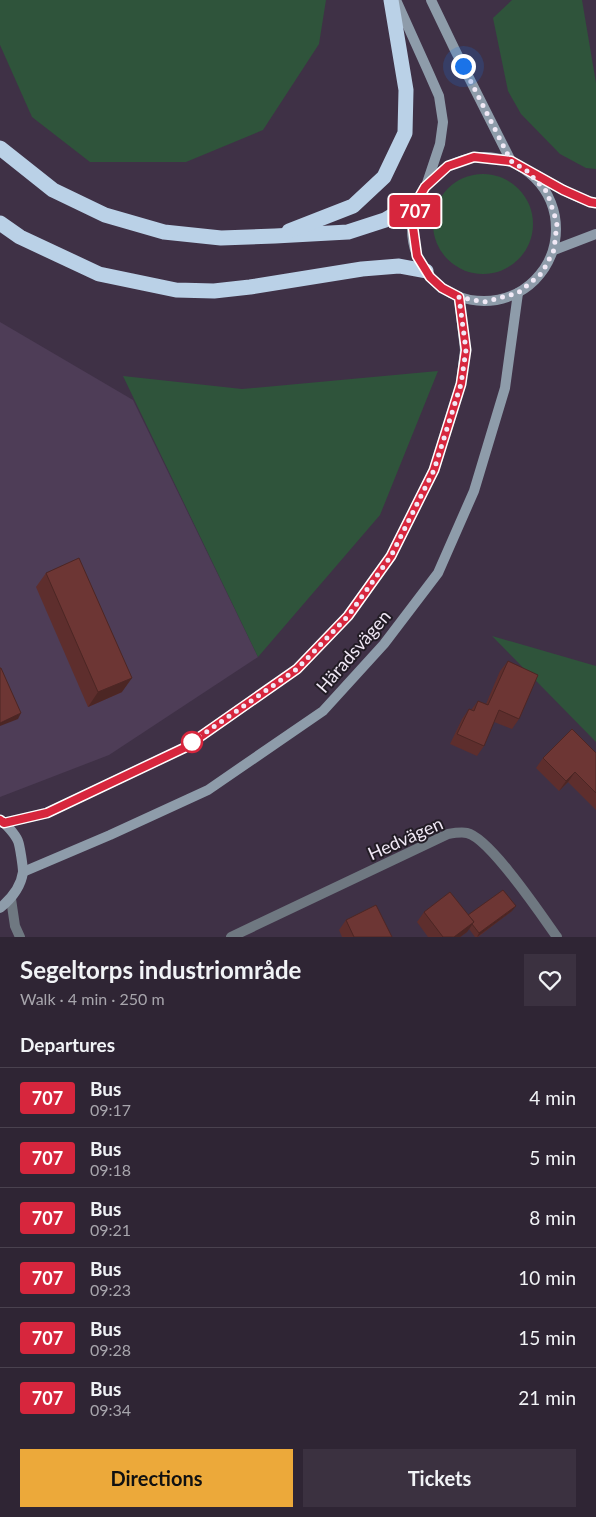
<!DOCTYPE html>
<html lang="en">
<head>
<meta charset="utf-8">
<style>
	body { margin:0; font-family:Lato,sans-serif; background:#3b3140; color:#f1f3f6; height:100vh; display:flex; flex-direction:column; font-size:19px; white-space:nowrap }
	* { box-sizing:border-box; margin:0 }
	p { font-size:16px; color:#a7a5ac }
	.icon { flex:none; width:28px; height:28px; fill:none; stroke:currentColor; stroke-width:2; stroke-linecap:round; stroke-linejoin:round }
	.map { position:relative; height:937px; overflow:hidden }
	.sheet { display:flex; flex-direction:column; background:#2f2534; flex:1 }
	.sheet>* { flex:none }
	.badge { padding:0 10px; border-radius:4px; font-size:18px; line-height:32px }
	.you { position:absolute; width:25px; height:25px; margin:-12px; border:4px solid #fff; border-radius:50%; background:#1a73e8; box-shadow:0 0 0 8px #1a73e833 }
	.map>.badge { position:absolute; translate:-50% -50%; box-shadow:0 0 0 2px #fff }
	h2 { padding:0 20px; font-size:19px; line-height:45px }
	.round { display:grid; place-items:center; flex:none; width:52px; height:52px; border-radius:0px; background:#3b3140 }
	.head { display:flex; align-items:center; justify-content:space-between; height:85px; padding:0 20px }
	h1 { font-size:24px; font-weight:700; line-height:38px }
	.button { display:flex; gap:10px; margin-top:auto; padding:10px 20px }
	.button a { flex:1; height:58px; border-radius:0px; background:#eca93a; color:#111; font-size:20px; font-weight:700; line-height:58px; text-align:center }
	.button a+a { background:#3b3140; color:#f1f3f6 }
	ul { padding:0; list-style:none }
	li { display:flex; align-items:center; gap:15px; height:60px; padding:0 20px; border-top:1px solid #4a424f }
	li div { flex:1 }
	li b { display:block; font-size:19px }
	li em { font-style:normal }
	li .badge { min-width:55px; font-weight:700; text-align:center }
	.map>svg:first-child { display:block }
	.built { fill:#4e3d57 }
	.green { fill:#2f543b }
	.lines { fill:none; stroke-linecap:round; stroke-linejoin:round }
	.street { stroke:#6f7881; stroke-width:10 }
	.secondary { stroke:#8e9caa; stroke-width:10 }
	.highway { stroke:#bad1e7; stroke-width:15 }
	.wall { fill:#5e2e2d }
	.shaded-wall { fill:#4c2624 }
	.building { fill:#6d3634; stroke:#4c2624 }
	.line-casing { stroke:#fff; stroke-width:11 }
	.line { stroke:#d7263d; stroke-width:8 }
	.walk { stroke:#f1e9f6; stroke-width:5; stroke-dasharray:0 9 }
	.stop-dot { fill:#fff; stroke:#d7263d; stroke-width:2.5 }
	.labels { text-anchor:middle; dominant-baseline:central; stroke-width:4; stroke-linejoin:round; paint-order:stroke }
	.street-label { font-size:18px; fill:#f1e9f6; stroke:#221c25 }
</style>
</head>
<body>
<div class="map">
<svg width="596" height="937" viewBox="0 0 596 937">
	<rect width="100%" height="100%" fill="#3f3146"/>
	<path class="built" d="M 0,322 L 133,400 L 258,657 L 109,755 L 0,797 Z"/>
	<g class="green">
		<path d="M 0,0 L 326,0 L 319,44 L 263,130 L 186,162 L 90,162 L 32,117 L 0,45 Z"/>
		<path d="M 512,0 L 582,0 L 596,83 L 596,169 L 586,168 L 560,154 L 521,114 L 508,91 L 493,18 Z"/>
		<circle cx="483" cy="224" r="50"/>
		<path d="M 438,371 L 380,515 L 258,657 L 123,376 L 242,389 Z"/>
		<path d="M 492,636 L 596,666 L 596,742 Z"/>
	</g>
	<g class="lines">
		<g class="street">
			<path d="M 11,899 L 15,926 L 20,937"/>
			<path d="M 231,937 L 448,834 C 454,833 462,832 467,833 C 490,838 542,916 557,937"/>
		</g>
		<g class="secondary">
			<path d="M 396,0 L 428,71 L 439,96 L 443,122 L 440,144 L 426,186"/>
			<path d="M 431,0 L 455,50 L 511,161"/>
			<circle cx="484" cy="229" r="72"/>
			<path d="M 534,174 C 553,184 574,198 596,203"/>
			<path d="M 554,250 L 596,234"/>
			<path d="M 0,820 C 6,824 15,834 18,841 C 20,846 23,867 23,872 C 21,887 11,899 0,908"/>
			<path d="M 4,823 L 47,813 L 184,748 L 297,669 L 348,616 L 391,556 L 434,470 L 461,384 L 465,350 L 459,297"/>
			<path d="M 23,872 L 110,835 L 208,790 L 323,711 L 384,644 L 438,573 L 474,491 L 505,388 L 518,293"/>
		</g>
		<g class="highway">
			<path d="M 0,148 L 53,190 L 105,215 L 164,232 L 221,238 L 275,236 L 348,232 L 385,220 L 417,201"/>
			<path d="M 0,223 L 20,237 L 99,274 L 176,290 L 214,291 L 250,287 L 362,269 L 399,266 L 426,271"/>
			<path d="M 289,231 L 353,206 L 384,177 L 405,133 L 406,90 L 391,0"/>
		</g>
	</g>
	<g class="wall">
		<path d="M 46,573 L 122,692 L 88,707 L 36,587 Z"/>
		<path d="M 508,661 L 519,719 L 512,729 L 494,722 L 484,746 L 477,756 L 450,744 L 462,719 L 469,709 L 471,710 L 478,701 L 486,704 L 500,671 Z"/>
		<path d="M 596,753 L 596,810 L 568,782 L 559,791 L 536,768 L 543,758 Z"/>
		<path d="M 512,911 L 478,937 L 475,937 L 469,929 L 467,932 L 460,937 L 428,937 L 417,922 L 424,912 L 468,915 Z"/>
		<path d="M 346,920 L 392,937 L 342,937 L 339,930 Z"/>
	</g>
	<g class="shaded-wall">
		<path d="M 132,678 L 122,692 L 88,707 L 98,692 Z"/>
		<path d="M 21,713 L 18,719 L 0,726 L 0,723 Z"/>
		<path d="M 575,772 L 568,782 L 559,791 L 566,781 Z"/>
		<path d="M 516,906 L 512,911 L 477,937 L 479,933 Z"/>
		<path d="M 474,922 L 467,932 L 460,937 L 454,937 Z"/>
	</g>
	<g class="building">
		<path d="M 79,558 L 132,678 L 98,692 L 46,573 Z"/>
		<path d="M 508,661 L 538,675 L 519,719 L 499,710 L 484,746 L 457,734 L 469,709 L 474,711 L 478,701 L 488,705 Z"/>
		<path d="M 0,668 L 1,668 L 21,713 L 0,723 Z"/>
		<path d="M 572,729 L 596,753 L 596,793 L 575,772 L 566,781 L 543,758 Z"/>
		<path d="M 503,890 L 516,906 L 479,933 L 472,924 L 474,922 L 468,915 Z"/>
		<path d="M 450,892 L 474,922 L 454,937 L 443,937 L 424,912 Z"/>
		<path d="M 376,905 L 392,937 L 354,937 L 346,920 Z"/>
	</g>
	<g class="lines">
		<defs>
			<path id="line" d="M 0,820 L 4,823 L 47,813 L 184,748 L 297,669 L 348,616 L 391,556 L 434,470 L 461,384 L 466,350 L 459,297 L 442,288 L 430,277 L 417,256 L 412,220 L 417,201 L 425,187 L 448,166 L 474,157 L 511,161 L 563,190 L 590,202 L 596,203"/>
		</defs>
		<use href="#line" class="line-casing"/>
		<use href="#line" class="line"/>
		<path class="walk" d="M 192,742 L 297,669 L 348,616 L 391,556 L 434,470 L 461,384 L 466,350 L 459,297 L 484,302 L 518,293 L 542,273 L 554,250 L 557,223 L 547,192 L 527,171 L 511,161 L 463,66"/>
	</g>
	<circle class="stop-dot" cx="192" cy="742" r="10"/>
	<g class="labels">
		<g class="street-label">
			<text transform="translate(353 651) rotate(-49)">Häradsvägen</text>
			<text transform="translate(405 838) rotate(-24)">Hedvägen</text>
		</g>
	</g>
</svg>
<div class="you" style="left:463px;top:66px"></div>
<b class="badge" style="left:415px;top:211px;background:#d7263d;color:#fff">707</b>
</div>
<section class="sheet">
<div class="head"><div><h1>Segeltorps industriområde</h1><p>Walk · 4 min · 250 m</p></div><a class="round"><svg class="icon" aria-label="heart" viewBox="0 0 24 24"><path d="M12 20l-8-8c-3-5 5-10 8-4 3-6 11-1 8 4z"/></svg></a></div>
<h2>Departures</h2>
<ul>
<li><span class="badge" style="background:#d7263d;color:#fff">707</span><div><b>Bus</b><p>09:17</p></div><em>4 min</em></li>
<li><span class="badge" style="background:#d7263d;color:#fff">707</span><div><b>Bus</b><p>09:18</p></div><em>5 min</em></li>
<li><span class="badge" style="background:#d7263d;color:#fff">707</span><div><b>Bus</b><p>09:21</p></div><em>8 min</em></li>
<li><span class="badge" style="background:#d7263d;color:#fff">707</span><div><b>Bus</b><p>09:23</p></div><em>10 min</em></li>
<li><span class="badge" style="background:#d7263d;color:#fff">707</span><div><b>Bus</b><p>09:28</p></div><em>15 min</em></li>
<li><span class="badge" style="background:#d7263d;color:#fff">707</span><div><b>Bus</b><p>09:34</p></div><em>21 min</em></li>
</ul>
<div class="button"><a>Directions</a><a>Tickets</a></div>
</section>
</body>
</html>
